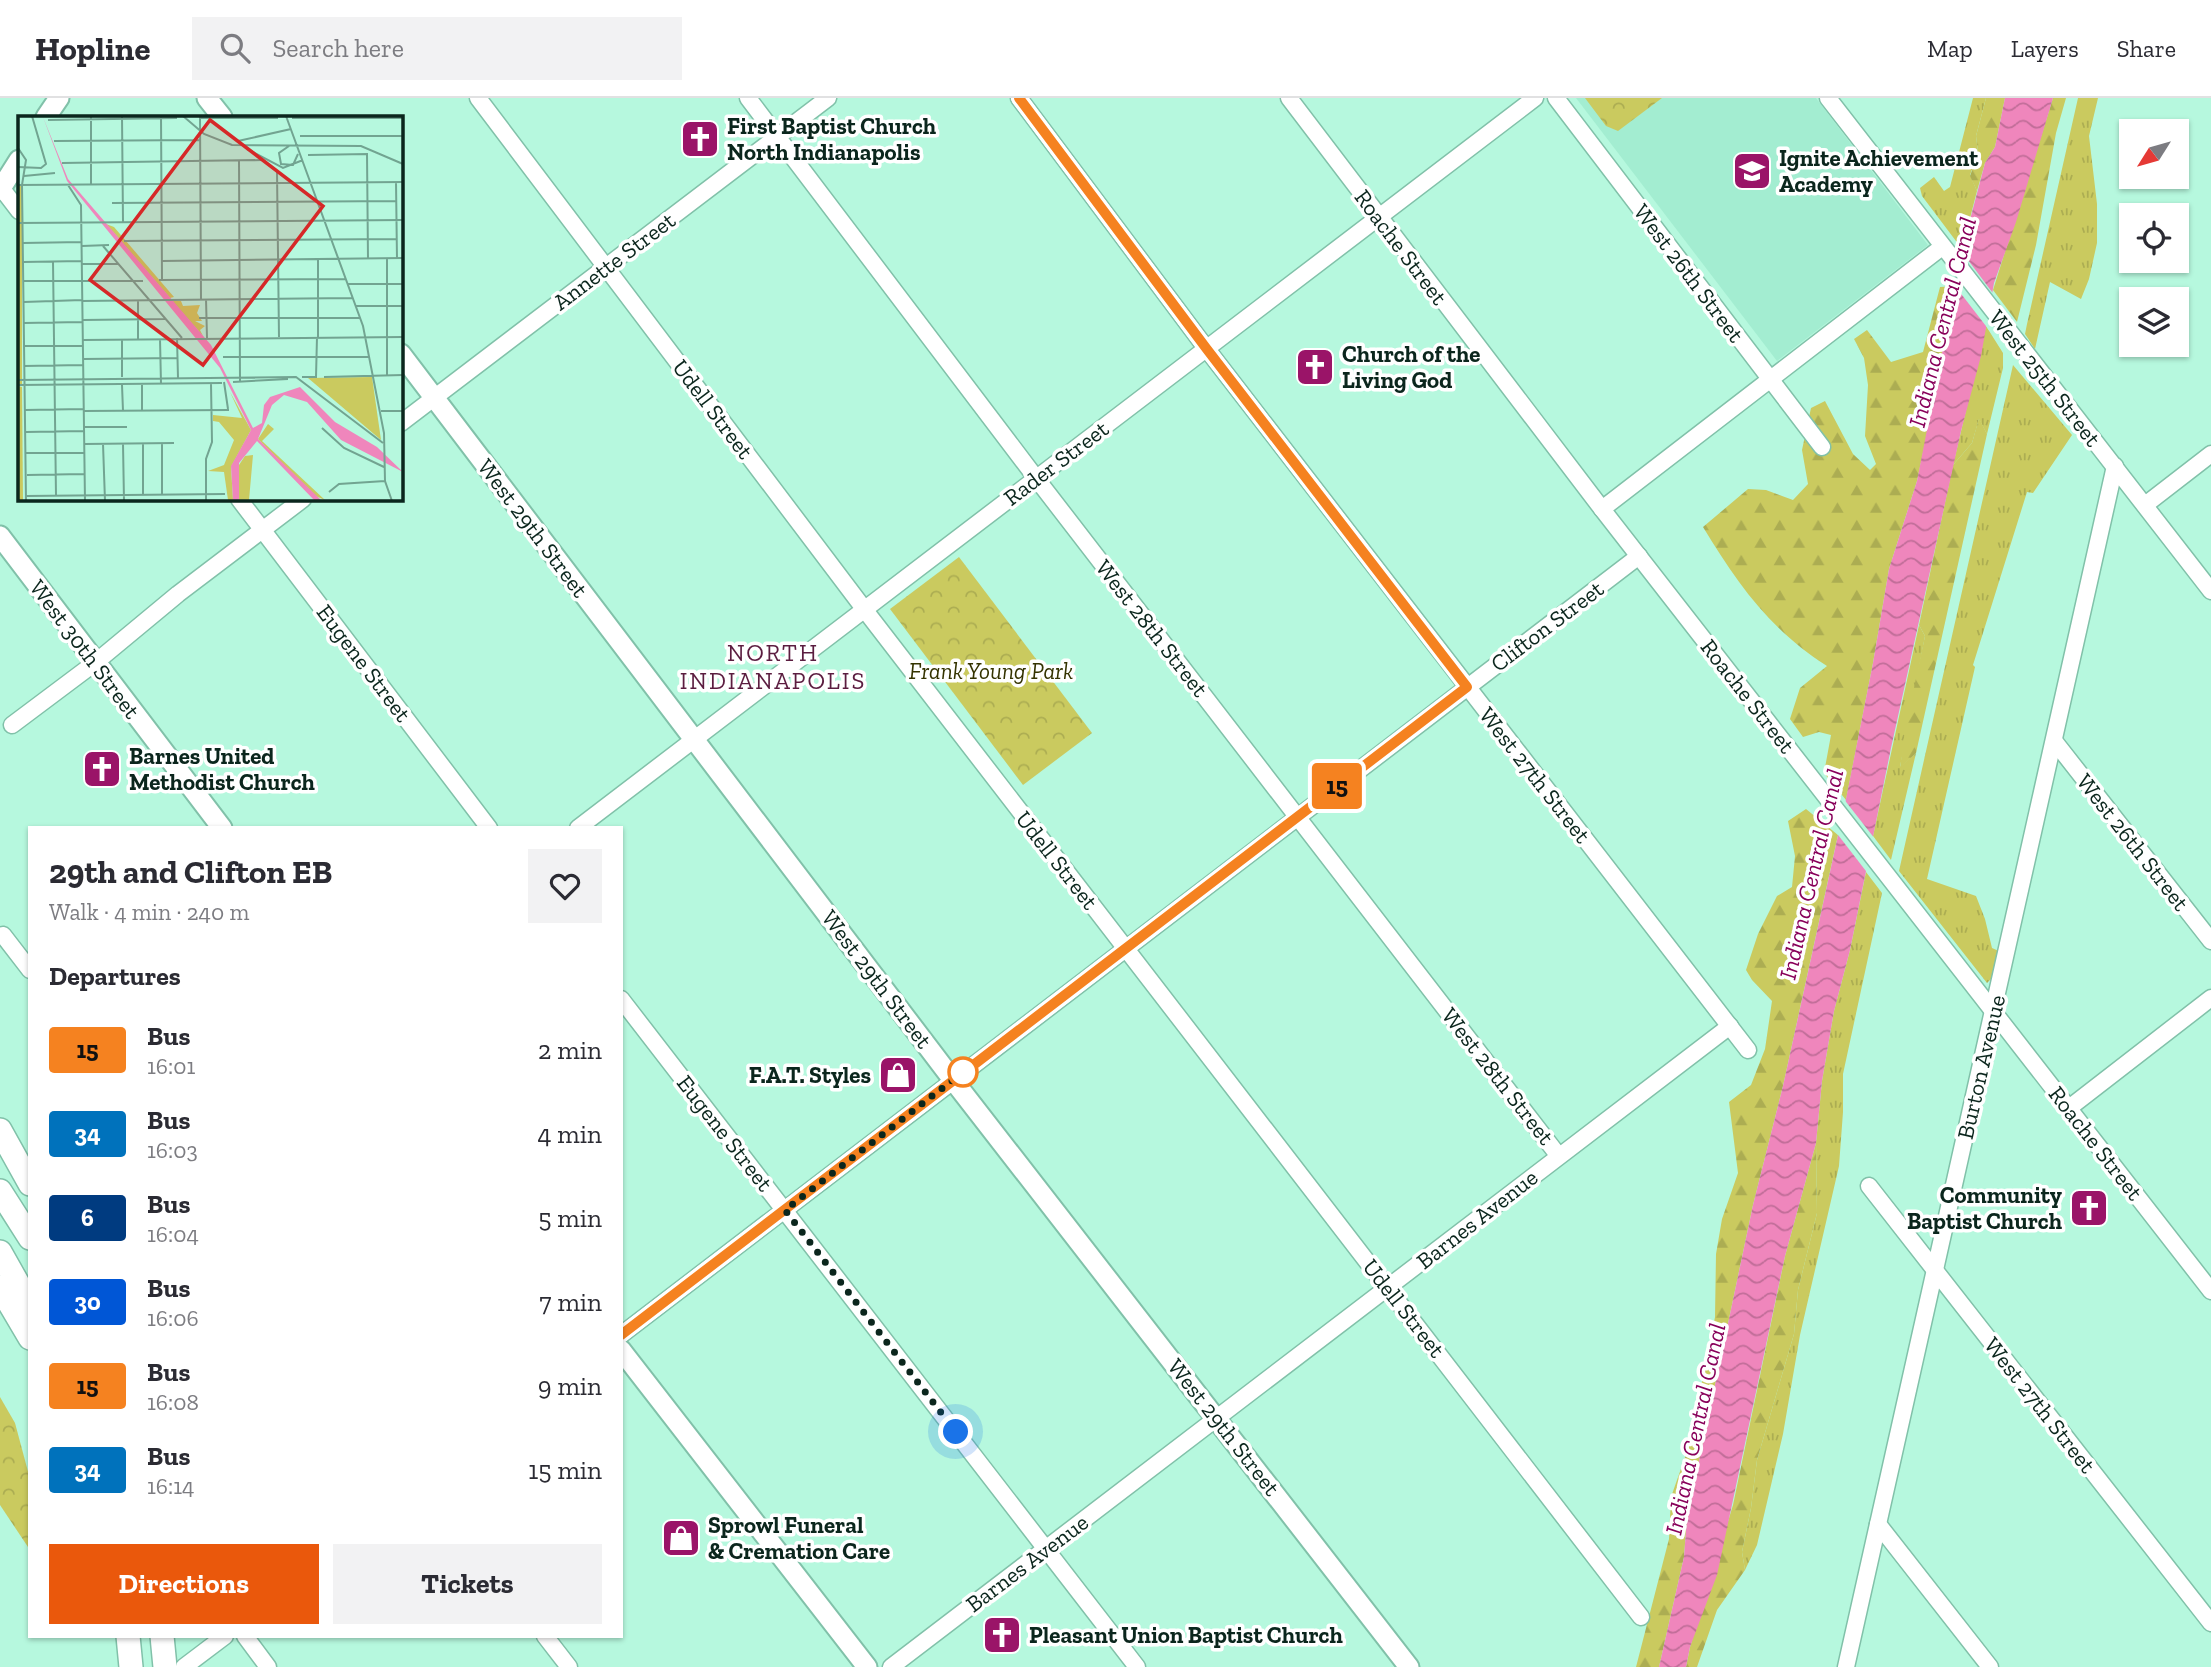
<!DOCTYPE html>
<html lang="en">
<head>
<meta charset="utf-8">
<style>
	body { margin:0; font-family:"Zilla Slab",serif; background:#f2f2f3; color:#2b2b33; height:100vh; display:flex; flex-direction:column; font-size:26px; white-space:nowrap }
	* { box-sizing:border-box; margin:0 }
	p { font-size:23px; color:#7c7c81 }
	.icon { flex:none; width:38px; height:38px; fill:none; stroke:currentColor; stroke-width:2; stroke-linecap:round; stroke-linejoin:round }
	.map { position:relative; flex:1; overflow:hidden }
	.details { position:absolute; left:28px; top:728px; width:595px; height:812px; display:flex; flex-direction:column; background:#fff; border-radius:0px; box-shadow:0 2px 5px #0004 }
	.details>* { flex:none }
	.badge { padding:0 14px; border-radius:5px; font-size:24px; line-height:46px }
	.needle { width:46px; rotate:233deg }
	.tools { position:absolute; left:2119px; top:21px; display:grid; gap:14px }
	.tools a { display:grid; place-items:center; width:70px; height:70px; border-radius:0px; background:#fff; box-shadow:0 2px 5px #0004; font-size:35px }
	.you { position:absolute; width:35px; height:35px; margin:-18px; border:5px solid #fff; border-radius:50%; background:#1a73e8; box-shadow:0 0 0 10px #1a73e833 }
	.map>.badge { position:absolute; translate:-50% -50%; box-shadow:0 0 0 4px #fff }
	h2 { padding:0 21px; font-size:26px; line-height:63px }
	.round { display:grid; place-items:center; flex:none; width:74px; height:74px; border-radius:0px; background:#f2f2f3 }
	.head { display:flex; align-items:center; justify-content:space-between; height:119px; padding:0 21px }
	h1 { font-size:33px; font-weight:700; line-height:52px }
	.button { display:flex; gap:14px; margin-top:auto; padding:14px 21px }
	.button a { flex:1; height:80px; border-radius:0px; background:#ea580c; color:#fff; font-size:28px; font-weight:700; line-height:80px; text-align:center }
	.button a+a { background:#f2f2f3; color:#2b2b33 }
	ul { padding:0; list-style:none }
	li { display:flex; align-items:center; gap:21px; height:84px; padding:0 21px }
	li div { flex:1 }
	li b { display:block; font-size:26px }
	li em { font-style:normal }
	li .badge { min-width:77px; font-weight:700; text-align:center }
	header { display:flex; align-items:center; gap:42px; box-sizing:border-box; height:98px; padding:0 35px; background:#fff; border-bottom:2px solid #e1e1e2 }
	header strong { font-size:33px }
	nav { display:flex; gap:38px; margin-inline-start:auto; font-size:24px }
	.search { width:490px; height:63px; background:#f2f2f3; display:flex; align-items:center; gap:18px; box-sizing:border-box; padding:0 24px; border-radius:0px; color:#7c7c81; font-size:26px }
	.map>svg:first-child { display:block }
	.built { fill:#a3edd1 }
	.grass { fill:url(#grass-tufts) }
	.forest { fill:url(#forest-firs) }
	.park { fill:url(#park-crowns) }
	.water { fill:url(#water-waves) }
	.pier { fill:#b6f8de }
	.lines { fill:none; stroke-linecap:round; stroke-linejoin:round }
	.minor-casing { stroke:#81c1a9; stroke-width:19 }
	.major-casing { stroke:#81c1a9; stroke-width:23 }
	.highway-casing { stroke:#81c1a9; stroke-width:26 }
	.minor { stroke:#fff; stroke-width:16 }
	.major { stroke:#fff; stroke-width:19 }
	.highway { stroke:#fff; stroke-width:23 }
	.line-casing { stroke:#fff; stroke-width:16 }
	.line { stroke:#f58220; stroke-width:10 }
	.walk { stroke:#0b261d; stroke-width:7; stroke-dasharray:0 12.6 }
	.stop-dot { fill:#fff; stroke:#f58220; stroke-width:3.5 }
	.labels { text-anchor:middle; dominant-baseline:central; stroke-width:7; stroke-linejoin:round; paint-order:stroke }
	.poi-label { font-size:23px; font-weight:bold; fill:#0b261d; stroke:#fff; text-anchor:start }
	.street-label { font-size:23px; fill:#0b261d; stroke:#fff }
	.park-label { font-size:23px; font-style:italic; fill:#343300; stroke:#fff }
	.water-label { font-size:24px; font-style:italic; fill:#88005a; stroke:#fff }
	.neighbourhood-label { font-size:24px; letter-spacing:2px; fill:#5b1d40; stroke:#fff }
	.inset-road { fill:none; stroke:#72a491; stroke-width:2 }
	.view { fill:#d62828; fill-opacity:0.15; stroke:#d62828; stroke-width:3.5 }
	.inset-edge { fill:none; stroke:#0b261d; stroke-width:3.5 }
</style>
</head>
<body>
<header>
<strong>Hopline</strong>
<div class="search"><svg class="icon" aria-label="search" viewBox="0 0 24 24"><circle cx="10" cy="10" r="6"/><path d="M15 15l6 6"/></svg>Search here</div>
<nav><a>Map</a><a>Layers</a><a>Share</a></nav>
</header>
<div class="map">
<svg width="2211" height="1569" viewBox="0 0 2211 1569">
	<defs>
		<pattern id="grass-tufts" width="24" height="20" patternUnits="userSpaceOnUse" patternTransform="scale(1.75)"><rect width="24" height="20" fill="#caca5f"/><path d="M3 7l-1-3M5 7V3M7 7l1-3M15 17l-1-3M17 17v-4M19 17l1-3" fill="none" stroke="#acad52"/></pattern>
		<pattern id="forest-firs" width="22" height="20" patternUnits="userSpaceOnUse" patternTransform="scale(1.75)"><rect width="22" height="20" fill="#caca5f"/><path d="M5 1l3.5 6h-7zM16 11l3.5 6h-7z" fill="#acad52"/></pattern>
		<pattern id="park-crowns" width="20" height="18" patternUnits="userSpaceOnUse" patternTransform="scale(1.75)"><rect width="20" height="18" fill="#caca5f"/><path d="M2 6a3 3 0 1 1 6 0M12 15a3 3 0 1 1 6 0" fill="none" stroke="#acad52"/></pattern>
		<pattern id="water-waves" width="16" height="10" patternUnits="userSpaceOnUse" patternTransform="scale(1.75)"><rect width="16" height="10" fill="#ef86bc"/><path d="M0 5q4-4 8 0t8 0" fill="none" stroke="#c06d98"/></pattern>
	</defs>
	<rect width="100%" height="100%" fill="#b6f8de"/>
	<path class="built" d="M 1576,0 L 1816,0 L 1928,147 L 1777,263 Z"/>
	<g class="grass">
		<path d="M 1973,0 L 1986,0 L 1976,38 L 1978,55 L 1970,77 L 1977,93 L 1962,151 L 1922,98 L 1920,90 L 1934,79 L 1944,93 L 1950,89 Z"/>
		<path d="M 2078,0 L 2098,0 L 2089,38 L 2097,106 L 2097,145 L 2089,181 L 2081,201 L 2050,184 L 2035,251 L 2025,236 L 2027,226 Z"/>
		<path d="M 1986,228 L 2003,255 L 2003,270 L 1987,336 L 1979,321 L 1972,345 L 1953,367 Z"/>
		<path d="M 2013,267 L 2072,337 L 2033,395 L 2027,394 L 1973,567 L 1975,569 L 1927,781 L 1976,798 L 1985,821 L 1992,850 L 2001,854 L 1994,878 L 1987,885 L 1899,773 Z"/>
		<path d="M 1919,527 L 1925,538 L 1900,669 L 1916,655 L 1891,762 L 1873,738 Z"/>
		<path d="M 1866,774 L 1882,795 L 1843,976 L 1843,1014 L 1839,1068 L 1800,1237 L 1783,1336 L 1757,1447 L 1745,1472 L 1742,1454 L 1751,1410 L 1757,1362 L 1794,1236 L 1798,1192 L 1817,1115 L 1816,1045 L 1822,983 L 1834,913 L 1850,852 Z"/>
	</g>
	<g class="forest">
		<path d="M 1986,0 L 2005,0 L 1995,49 L 1985,65 L 1977,93 L 1970,78 L 1978,55 L 1976,38 Z"/>
		<path d="M 2053,0 L 2066,0 L 2056,35 L 2036,147 L 2017,224 L 1993,192 Z"/>
		<path d="M 1955,188 L 1939,280 L 1917,383 L 1889,471 L 1873,565 L 1846,702 L 1824,675 L 1831,637 L 1819,634 L 1803,639 L 1790,621 L 1800,590 L 1827,568 C 1770,532 1737,485 1703,429 L 1748,391 L 1766,392 L 1793,402 L 1808,386 L 1802,352 L 1811,310 L 1825,303 L 1853,356 L 1870,372 L 1876,366 L 1865,338 L 1868,287 L 1864,260 L 1854,241 L 1867,232 L 1891,264 L 1923,254 L 1940,189 Z"/>
		<path d="M 1979,320 L 1987,336 L 1916,655 L 1900,670 L 1905,632 L 1925,538 L 1919,527 L 1953,367 L 1972,345 Z"/>
		<path d="M 1806,711 L 1838,737 L 1783,988 L 1753,1107 L 1687,1420 L 1684,1459 L 1659,1569 L 1636,1569 L 1669,1441 L 1671,1399 L 1689,1348 L 1715,1219 L 1716,1156 L 1722,1121 L 1738,1075 L 1729,1004 L 1751,987 L 1765,951 L 1772,903 L 1752,882 L 1746,872 L 1758,836 L 1777,798 L 1792,789 L 1795,758 L 1788,723 Z"/>
		<path d="M 1816,1045 L 1817,1115 L 1798,1192 L 1794,1236 L 1757,1362 L 1751,1410 L 1742,1454 L 1745,1472 L 1717,1512 L 1697,1569 L 1686,1569 L 1690,1549 L 1733,1407 L 1785,1158 Z"/>
	</g>
	<g class="park">
		<path d="M 1585,0 L 1662,0 L 1618,33 L 1606,28 Z"/>
		<path d="M 959,459 L 1092,635 L 1023,687 L 890,511 Z"/>
		<path d="M 0,1299 L 15,1325 L 30,1381 L 30,1452 L 0,1407 Z"/>
	</g>
	<path class="water" d="M 2005,0 L 2053,0 L 2016,124 L 1994,185 L 1981,258 L 1961,333 L 1891,650 L 1850,852 L 1834,913 L 1822,983 L 1816,1045 L 1785,1158 L 1717,1477 L 1690,1549 L 1686,1569 L 1659,1569 L 1684,1459 L 1687,1420 L 1753,1107 L 1783,988 L 1846,701 L 1873,565 L 1889,471 L 1917,383 L 1962,152 L 1985,65 L 1995,49 Z"/>
	<g class="pier">
		<path d="M 1959,150 L 1995,198 L 1989,232 L 1952,184 Z"/>
		<path d="M 1843,700 L 1875,741 L 1869,777 L 1835,733 Z"/>
	</g>
	<g class="lines">
		<defs>
			<g id="minor">
				<path d="M 478,0 L 871,520 L 1641,1519"/>
				<path d="M 748,0 L 1036,380 L 1558,1057"/>
				<path d="M 1019,0 L 1206,250 L 1748,952"/>
				<path d="M 1289,0 L 1602,411 L 2211,1193"/>
				<path d="M 1556,0 L 1822,349"/>
				<path d="M 1828,0 L 2211,493"/>
				<path d="M 0,88 L 19,113"/>
				<path d="M 401,325 L 828,0"/>
				<path d="M 239,401 L 489,730"/>
				<path d="M 2145,407 L 2211,356"/>
				<path d="M 1602,411 L 1942,149"/>
				<path d="M 12,627 L 96,564 L 178,496 L 303,401"/>
				<path d="M 2055,644 L 2211,843"/>
				<path d="M 578,730 L 1535,0"/>
				<path d="M 3,837 L 30,872"/>
				<path d="M 621,901 L 1137,1569"/>
				<path d="M 2069,1010 L 2211,900"/>
				<path d="M 1869,1088 L 2211,1525"/>
				<path d="M 621,1237 L 1639,458"/>
				<path d="M 1878,1426 L 1990,1569"/>
				<path d="M 245,1538 L 268,1569"/>
				<path d="M 545,1538 L 569,1569"/>
				<path d="M 184,1569 L 225,1538"/>
				<path d="M 891,1569 L 1730,928"/>
				<path d="M 1846,1569 L 2115,368"/>
			</g>
			<g id="major">
				<path d="M 207,0 L 222,19"/>
				<path d="M 46,19 L 59,0"/>
				<path d="M 0,92 L 19,62"/>
				<path d="M 401,256 L 953,982 L 1409,1569"/>
				<path d="M 0,438 L 222,730"/>
				<path d="M 621,1252 L 867,1569"/>
			</g>
			<g id="highway">
				<path d="M 0,1032 L 30,1086"/>
				<path d="M 0,1093 L 30,1140"/>
				<path d="M 0,1154 L 30,1207"/>
				<path d="M 0,1189 L 30,1240"/>
				<path d="M 128,1538 L 131,1569"/>
				<path d="M 162,1538 L 165,1569"/>
			</g>
		</defs>
		<use href="#minor" class="minor-casing"/>
		<use href="#major" class="major-casing"/>
		<use href="#highway" class="highway-casing"/>
		<use href="#minor" class="minor"/>
		<use href="#major" class="major"/>
		<use href="#highway" class="highway"/>
	</g>
	<g class="lines">
		<defs>
			<path id="line" d="M 621,1237 L 1467,589 L 1206,250 L 1019,0"/>
		</defs>
		<use href="#line" class="line-casing"/>
		<use href="#line" class="line"/>
		<path class="walk" d="M 956,1334 L 785,1112 L 967,971 L 963,974"/>
	</g>
	<defs>
		<symbol id="church-square" viewBox="-11 -11 22 22"><rect x="-9" y="-9" width="18" height="18" rx="4" fill="#9a1468" stroke="#fff"/><path d="M-1.2-6h2.4v3.5h3.3v2.4h-3.3V6h-2.4V-.1h-3.3v-2.4h3.3Z" fill="#fff"/></symbol>
		<symbol id="school-square" viewBox="-11 -11 22 22"><rect x="-9" y="-9" width="18" height="18" rx="4" fill="#9a1468" stroke="#fff"/><path d="M0-5L7-2L0 1L-7-2ZM-4 1L0 2.5L4 1V4Q0 6-4 4Z" fill="#fff"/></symbol>
		<symbol id="shop-square" viewBox="-11 -11 22 22"><rect x="-9" y="-9" width="18" height="18" rx="4" fill="#9a1468" stroke="#fff"/><path d="M-5-2.5h2.3a2.7 3.5 0 0 1 5.4 0H5L5.5 6h-11ZM-1.5-2.5h3a1.5 2.3 0 0 0-3 0Z" fill="#fff"/></symbol>
	</defs>
	<g fill-rule="evenodd">
		<use href="#church-square" x="678" y="19" width="44" height="44"/>
		<use href="#school-square" x="1730" y="51" width="44" height="44"/>
		<use href="#church-square" x="1293" y="247" width="44" height="44"/>
		<use href="#church-square" x="80" y="649" width="44" height="44"/>
		<use href="#shop-square" x="876" y="955" width="44" height="44"/>
		<use href="#church-square" x="2067" y="1088" width="44" height="44"/>
		<use href="#shop-square" x="659" y="1418" width="44" height="44"/>
		<use href="#church-square" x="980" y="1515" width="44" height="44"/>
	</g>
	<circle class="stop-dot" cx="963" cy="974" r="14"/>
	<g class="labels">
		<g class="poi-label">
			<text x="727" y="28">First Baptist Church<tspan x="727" dy="26">North Indianapolis</tspan></text>
			<text x="1779" y="60">Ignite Achievement<tspan x="1779" dy="26">Academy</tspan></text>
			<text x="1342" y="256">Church of the<tspan x="1342" dy="26">Living God</tspan></text>
			<text x="129" y="658">Barnes United<tspan x="129" dy="26">Methodist Church</tspan></text>
			<text x="871" y="977" text-anchor="end">F.A.T. Styles</text>
			<text x="2062" y="1097" text-anchor="end">Community<tspan x="2062" dy="26">Baptist Church</tspan></text>
			<text x="708" y="1427">Sprowl Funeral<tspan x="708" dy="26">&amp; Cremation Care</tspan></text>
			<text x="1029" y="1537">Pleasant Union Baptist Church</text>
		</g>
		<g class="street-label">
			<text transform="translate(1401 149) rotate(53)">Roache Street</text>
			<text transform="translate(614 163) rotate(-37)">Annette Street</text>
			<text transform="translate(1689 175) rotate(53)">West 26th Street</text>
			<text transform="translate(2045 280) rotate(52)">West 25th Street</text>
			<text transform="translate(713 311) rotate(53)">Udell Street</text>
			<text transform="translate(1056 365) rotate(-37)">Rader Street</text>
			<text transform="translate(533 430) rotate(53)">West 29th Street</text>
			<text transform="translate(1547 528) rotate(-37)">Clifton Street</text>
			<text transform="translate(1152 530) rotate(52)">West 28th Street</text>
			<text transform="translate(85 551) rotate(53)">West 30th Street</text>
			<text transform="translate(364 565) rotate(53)">Eugene Street</text>
			<text transform="translate(1748 598) rotate(52)">Roache Street</text>
			<text transform="translate(1535 677) rotate(52)">West 27th Street</text>
			<text transform="translate(2133 744) rotate(52)">West 26th Street</text>
			<text transform="translate(1057 762) rotate(52)">Udell Street</text>
			<text transform="translate(877 881) rotate(53)">West 29th Street</text>
			<text transform="translate(1981 969) rotate(-77)">Burton Avenue</text>
			<text transform="translate(1498 978) rotate(52)">West 28th Street</text>
			<text transform="translate(725 1035) rotate(52)">Eugene Street</text>
			<text transform="translate(2096 1045) rotate(52)">Roache Street</text>
			<text transform="translate(1477 1121) rotate(-38)">Barnes Avenue</text>
			<text transform="translate(1404 1210) rotate(52)">Udell Street</text>
			<text transform="translate(2040 1307) rotate(52)">West 27th Street</text>
			<text transform="translate(1224 1329) rotate(52)">West 29th Street</text>
			<text transform="translate(1027 1465) rotate(-37)">Barnes Avenue</text>
		</g>
		<g class="park-label">
			<text x="991" y="573">Frank Young Park</text>
		</g>
		<g class="water-label">
			<text transform="translate(1942 224) rotate(-76)">Indiana Central Canal</text>
			<text transform="translate(1811 776) rotate(-77)">Indiana Central Canal</text>
			<text transform="translate(1695 1331) rotate(-78)">Indiana Central Canal</text>
		</g>
		<g class="neighbourhood-label">
			<text x="773" y="554">NORTH<tspan x="773" dy="28">INDIANAPOLIS</tspan></text>
		</g>
	</g>
	<g transform="translate(18 18)">
		<rect width="385" height="385" fill="#b6f8de"/>
		<path d="M 0,270 L 4,271 L 5,384 L 0,385 Z" fill="#caca5f"/>
		<path d="M 88,108 L 96,111 L 156,181 L 152,182 ZM 154,185 L 163,185 L 165,190 L 182,189 L 179,197 L 184,205 L 177,205 L 187,210 L 182,214 L 185,220 ZM 212,276 L 233,314 L 213,351 L 215,384 L 210,384 L 206,356 L 190,355 L 206,349 L 216,324 L 201,306 L 195,305 L 195,299 L 224,302 ZM 250,308 L 256,313 L 244,325 L 307,384 L 295,379 L 240,323 ZM 235,339 L 231,384 L 221,384 L 219,352 L 227,340 Z" fill="#caca5f"/>
		<path d="M 0,70 L 4,70 L 4,268 L 0,269 ZM 354,261 L 363,324 L 290,262 Z" fill="#caca5f"/>
		<path d="M 25,1 L 50,63 L 193,229 L 235,312 L 244,307 L 246,289 L 252,281 L 282,271 L 317,306 L 359,331 L 385,356 L 323,324 L 289,286 L 266,279 L 254,289 L 240,323 L 303,384 L 296,384 L 239,325 L 221,347 L 221,384 L 215,384 L 213,350 L 233,314 L 202,252 L 49,65 Z" fill="#ef86bc"/>
		<path class="inset-road" d="M 73,0 L 73,68M 104,0 L 105,106M 143,0 L 144,163M 165,0 L 186,18 L 214,29 L 343,30 L 385,48M 182,0 L 183,183M 268,0 L 345,210 L 366,317 L 367,365 L 374,385M 181,2 L 260,2M 274,2 L 385,2M 30,4 L 159,2M 282,20 L 385,20M 36,25 L 182,24M 220,25 L 273,13M 271,30 L 261,37 L 263,48 L 275,49 L 280,38M 0,32 L 8,44 L 4,69M 229,33 L 265,52 L 285,44M 290,39 L 349,38 L 350,143M 221,44 L 222,265M 44,47 L 245,44M 0,51 L 23,52 L 28,48 L 14,0M 259,56 L 261,221M 6,60 L 37,57M 378,66 L 379,143M 0,69 L 385,66M 4,69 L 8,385M 50,69 L 63,89 L 67,385M 94,87 L 379,85M 0,107 L 385,104M 106,125 L 379,123M 5,127 L 64,126M 64,130 L 91,129M 85,130 L 164,222M 300,143 L 300,221M 369,143 L 369,259M 144,145 L 385,142M 5,146 L 64,145M 35,146 L 38,380M 64,148 L 100,148M 141,164 L 328,163M 5,165 L 125,165M 330,168 L 385,168M 188,183 L 189,222M 120,184 L 120,223M 64,185 L 335,182M 6,186 L 64,184M 338,190 L 385,190M 181,202 L 342,202M 65,204 L 147,203M 6,207 L 64,206M 159,222 L 160,262M 142,223 L 143,268M 65,224 L 385,221M 104,224 L 104,261M 6,230 L 65,230M 205,241 L 351,241M 65,243 L 160,242M 6,250 L 65,249M 284,261 L 298,261 L 299,221M 306,261 L 385,259M 0,264 L 278,261 L 365,327M 206,266 L 210,293M 215,266 L 270,263M 0,269 L 204,267M 104,269 L 105,295M 124,269 L 124,295M 7,294 L 66,293M 66,295 L 211,294M 363,295 L 385,295M 66,311 L 109,311M 304,312 L 326,332 L 366,351M 8,316 L 66,315M 67,328 L 156,327M 85,328 L 87,385M 105,328 L 106,385M 125,328 L 125,379M 144,328 L 144,378M 8,337 L 66,337M 9,359 L 66,358M 311,376 L 321,368 L 367,365M 8,380 L 207,378M 188,385 L 188,343 L 194,326 L 193,268"/>
		<path class="view" d="M 192,4 L 305,90 L 185,249 L 72,164 Z"/>
		<rect width="385" height="385" class="inset-edge"/>
	</g>
</svg>
<div class="tools">
<a><svg class="needle" viewBox="-14 -14 28 28"><path d="M0-13l5 13h-10z" fill="#e53935"/><path d="M0 13l5-13h-10z" fill="#7c7c81"/></svg></a>
<a><svg class="icon" aria-label="locate" viewBox="0 0 24 24"><circle cx="12" cy="12" r="6"/><path d="M12 2v4M12 18v4M2 12h4M18 12h4"/></svg></a>
<a><svg class="icon" aria-label="layers" viewBox="0 0 24 24"><path d="M12 4l9 5-9 5-9-5zM3 14l9 5 9-5"/></svg></a>
</div>
<div class="you" style="left:956px;top:1334px"></div>
<b class="badge" style="left:1337px;top:688px;background:#f58220;color:#111">15</b>
<section class="details">
<div class="head"><div><h1>29th and Clifton EB</h1><p>Walk · 4 min · 240 m</p></div><a class="round"><svg class="icon" aria-label="heart" viewBox="0 0 24 24"><path d="M12 20l-8-8c-3-5 5-10 8-4 3-6 11-1 8 4z"/></svg></a></div>
<h2>Departures</h2>
<ul>
<li><span class="badge" style="background:#f58220;color:#111">15</span><div><b>Bus</b><p>16:01</p></div><em>2 min</em></li>
<li><span class="badge" style="background:#0072bc;color:#fff">34</span><div><b>Bus</b><p>16:03</p></div><em>4 min</em></li>
<li><span class="badge" style="background:#003b80;color:#fff">6</span><div><b>Bus</b><p>16:04</p></div><em>5 min</em></li>
<li><span class="badge" style="background:#0056d6;color:#fff">30</span><div><b>Bus</b><p>16:06</p></div><em>7 min</em></li>
<li><span class="badge" style="background:#f58220;color:#111">15</span><div><b>Bus</b><p>16:08</p></div><em>9 min</em></li>
<li><span class="badge" style="background:#0072bc;color:#fff">34</span><div><b>Bus</b><p>16:14</p></div><em>15 min</em></li>
</ul>
<div class="button"><a>Directions</a><a>Tickets</a></div>
</section>
</div>
</body>
</html>
